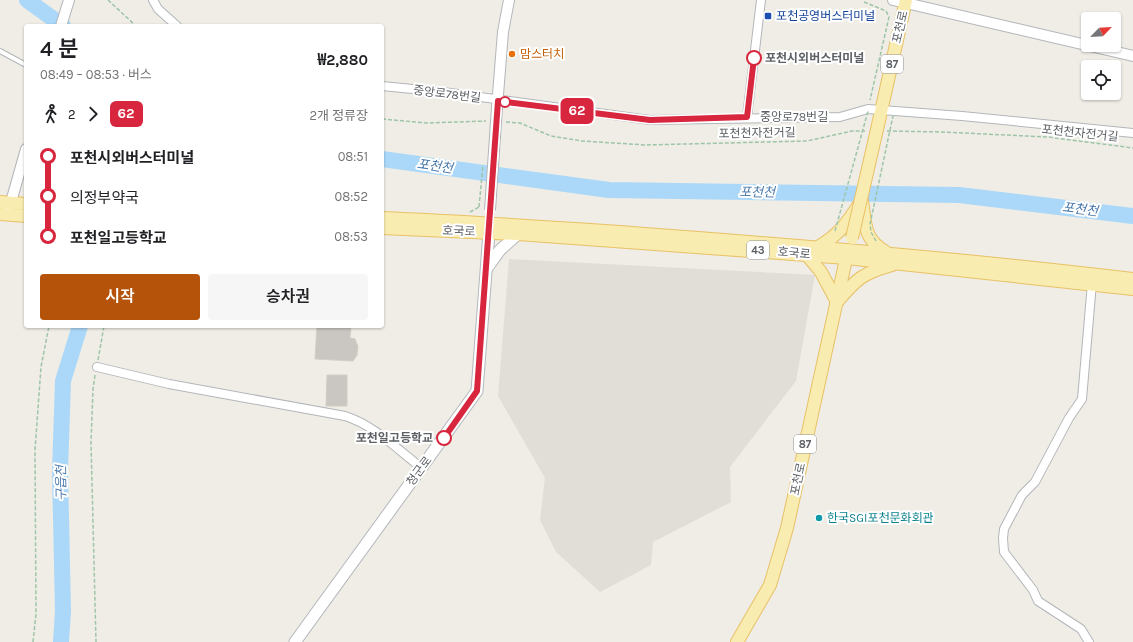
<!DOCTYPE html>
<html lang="ko">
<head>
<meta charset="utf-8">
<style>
	body { margin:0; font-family:Karla,"Noto Sans KR",sans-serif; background:#f6f6f6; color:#202124; height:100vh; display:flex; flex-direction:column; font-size:15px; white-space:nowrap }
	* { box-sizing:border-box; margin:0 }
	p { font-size:13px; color:#757577 }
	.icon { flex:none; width:22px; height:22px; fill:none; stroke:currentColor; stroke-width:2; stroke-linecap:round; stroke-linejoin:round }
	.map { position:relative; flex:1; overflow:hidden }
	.details { position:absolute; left:24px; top:24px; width:360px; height:304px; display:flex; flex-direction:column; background:#fff; border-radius:4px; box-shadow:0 1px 3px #0004 }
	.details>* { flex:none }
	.badge { padding:0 8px; border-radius:6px; font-size:14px; line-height:26px }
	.needle { width:26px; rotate:65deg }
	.tools { position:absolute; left:1081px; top:12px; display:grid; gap:8px }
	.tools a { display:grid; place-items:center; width:40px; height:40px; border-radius:4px; background:#fff; box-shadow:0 1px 3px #0004; font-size:20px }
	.map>.badge { position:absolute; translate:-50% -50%; box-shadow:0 0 0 2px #fff }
	.legs { display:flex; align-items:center; gap:6px; height:44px; padding:0 16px; font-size:13px }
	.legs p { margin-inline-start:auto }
	.head { display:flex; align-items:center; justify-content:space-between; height:68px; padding:0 16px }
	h1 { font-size:22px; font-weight:600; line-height:30px }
	.cta { display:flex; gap:8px; margin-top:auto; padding:8px 16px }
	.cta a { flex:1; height:46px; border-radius:4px; background:#b45309; color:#fff; font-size:16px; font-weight:600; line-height:46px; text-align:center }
	.cta a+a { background:#f6f6f6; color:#202124 }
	ul { padding:0 16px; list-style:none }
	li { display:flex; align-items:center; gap:14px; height:40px; font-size:15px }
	li i { display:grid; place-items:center; width:6px; height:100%; margin:0 5px; background:currentColor }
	li i::after { content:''; width:10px; height:10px; margin:-5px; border:3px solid; border-radius:50%; background:#fff }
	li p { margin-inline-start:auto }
	li:first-child i { background:linear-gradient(#0000 50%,currentColor 0) }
	li:last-child i { background:linear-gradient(currentColor 50%,#0000 0) }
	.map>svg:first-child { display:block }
	.education { fill:#e1ded7 }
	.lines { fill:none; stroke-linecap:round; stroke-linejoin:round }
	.river { stroke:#abd8f9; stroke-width:16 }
	.building { fill:#cac7c2; stroke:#d3cec4 }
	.service-casing { stroke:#b3b6b9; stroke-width:6 }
	.minor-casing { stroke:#b3b6b9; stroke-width:10 }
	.tertiary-casing { stroke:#b3b6b9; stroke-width:12 }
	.secondary-casing { stroke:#b4b8bc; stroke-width:13 }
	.primary-casing { stroke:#e8c166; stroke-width:14 }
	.path { stroke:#9ec5a8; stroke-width:1.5; stroke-dasharray:4 2; stroke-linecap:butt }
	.service { stroke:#fff; stroke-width:4 }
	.minor { stroke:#fff; stroke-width:8 }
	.tertiary { stroke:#fff; stroke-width:10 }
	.secondary { stroke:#fff; stroke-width:11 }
	.primary { stroke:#f9ecb0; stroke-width:12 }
	.tertiary-bridge-casing { stroke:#b3b6b9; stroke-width:12; stroke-linecap:butt }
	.primary-bridge-casing { stroke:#e8c166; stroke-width:14; stroke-linecap:butt }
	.path-bridge { stroke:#9ec5a8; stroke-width:1.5; stroke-dasharray:4 2; stroke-linecap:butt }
	.tertiary-bridge { stroke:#fff; stroke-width:10 }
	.primary-bridge { stroke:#f9ecb0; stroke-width:12 }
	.line-1-casing { stroke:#fff; stroke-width:9 }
	.line-1 { stroke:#d7263d; stroke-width:6 }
	.transit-dot { fill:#1a4fb4; stroke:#fff; stroke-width:1.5 }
	.food-dot { fill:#e8710a; stroke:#fff; stroke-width:1.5 }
	.stop-1-dot { fill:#fff; stroke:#d7263d; stroke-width:2 }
	.culture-dot { fill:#0f9aa8; stroke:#fff; stroke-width:1.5 }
	.labels { text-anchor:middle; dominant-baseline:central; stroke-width:4; stroke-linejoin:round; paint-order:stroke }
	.shield { fill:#fff; stroke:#8e9093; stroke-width:1 }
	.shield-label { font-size:11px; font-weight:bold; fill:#5d6165 }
	.transit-label { font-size:12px; fill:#164399; stroke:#fff; text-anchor:start }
	.street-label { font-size:12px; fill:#5d6165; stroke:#fff }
	.food-label { font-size:12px; fill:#c56008; stroke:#fff; text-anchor:start }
	.stop-label { font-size:12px; font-weight:bold; fill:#5d6165; stroke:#fff; text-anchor:start }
	.culture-label { font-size:12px; fill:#0d838f; stroke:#fff; text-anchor:start }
	.water-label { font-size:13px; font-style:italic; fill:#4979ab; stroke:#fff }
</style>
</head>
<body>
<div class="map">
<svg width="1133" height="642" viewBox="0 0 1133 642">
	<rect width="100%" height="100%" fill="#efede6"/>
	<path class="education" d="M 509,259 L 815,275 L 796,381 L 730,467 L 731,502 L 653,542 L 651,565 L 600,592 L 556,552 L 540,520 L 545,478 L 498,396 Z"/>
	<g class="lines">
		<g class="river">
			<path d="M 27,0 L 63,26"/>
			<path d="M 382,159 L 609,190 L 959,195 L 1133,216"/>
			<path d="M 61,642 L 63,611 L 60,471 L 63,381 L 80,326"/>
		</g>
	</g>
	<g class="building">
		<path d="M 317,326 L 351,326 L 350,338 L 355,339 L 358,347 L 357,355 L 353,361 L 315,359 Z"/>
		<path d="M 327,375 L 347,375 L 347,406 L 326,406 Z"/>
	</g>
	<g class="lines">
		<defs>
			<path id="service" d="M 0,51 L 26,65"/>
			<g id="minor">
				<path d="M 153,0 L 158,9 L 177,26"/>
				<path d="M 382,86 L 443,92 L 650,120 L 840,117 L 868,109 L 962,116 L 1133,133"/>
				<path d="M 747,117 L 761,0"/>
				<path d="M 97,367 L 169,384 L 345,416 C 374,425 398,450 422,468"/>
				<path d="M 1089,642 L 1081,629 L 1038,601 L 1033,590 L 1004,552 L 1003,538 L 1004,529 L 1022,495 L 1035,482 L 1069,418 L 1082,399 L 1092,283"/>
			</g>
			<g id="tertiary">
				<path d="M 893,0 L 1133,56"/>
				<path d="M 61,26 L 69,0"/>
				<path d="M 497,107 L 503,32 L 509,0"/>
				<path d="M 9,209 L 26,149"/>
			</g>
			<g id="secondary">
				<path d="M 487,268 L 500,250 L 518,234"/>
				<path d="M 295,642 L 477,391 L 489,232"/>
			</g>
			<g id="primary">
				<path d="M 878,125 L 906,0"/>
				<path d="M 862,201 C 866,224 863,239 886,252"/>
				<path d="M 0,202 L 26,204"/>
				<path d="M 0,214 L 26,216"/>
				<path d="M 382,218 C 457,221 531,226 605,231 C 781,244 957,258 1133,279"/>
				<path d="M 382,228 L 518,234 L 846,258 L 1133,289"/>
				<path d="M 818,247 C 839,235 847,223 860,203"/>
				<path d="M 806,254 L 821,272 L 837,302 C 856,279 863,273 892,265"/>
				<path d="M 737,642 L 770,585 L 787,528 L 848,250"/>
			</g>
		</defs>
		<use href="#service" class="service-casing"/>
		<use href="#minor" class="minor-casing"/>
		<use href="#tertiary" class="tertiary-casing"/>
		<use href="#secondary" class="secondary-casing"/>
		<use href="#primary" class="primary-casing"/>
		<g class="path">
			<path d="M 108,0 L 136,26"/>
			<path d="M 864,2 L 886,11 L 889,17 L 870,100"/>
			<path d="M 382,119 L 427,123 L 486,121"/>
			<path d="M 506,122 L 520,123 L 551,136 L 582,141 L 645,145 L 807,141 L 852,131 L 865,131"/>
			<path d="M 887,131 L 942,132 L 1048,137 L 1133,148"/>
			<path d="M 470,212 L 479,207"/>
			<path d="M 98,360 L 104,326"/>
			<path d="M 95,375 L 93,389 L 91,443 L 96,642"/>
			<path d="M 33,642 L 36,614 L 35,450 L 41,367 L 49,326"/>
		</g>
		<use href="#service" class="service"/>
		<use href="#minor" class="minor"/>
		<use href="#tertiary" class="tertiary"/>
		<use href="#secondary" class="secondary"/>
		<use href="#primary" class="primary"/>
		<defs>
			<path id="tertiary-bridge" d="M 490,210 L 497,107"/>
			<path id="primary-bridge" d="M 852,238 L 878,125"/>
		</defs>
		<use href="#tertiary-bridge" class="tertiary-bridge-casing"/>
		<use href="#primary-bridge" class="primary-bridge-casing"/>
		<g class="path-bridge">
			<path d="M 479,207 L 483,165"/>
			<path d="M 835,231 L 868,111"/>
			<path d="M 876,241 L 871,232 L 870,224 L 893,116"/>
		</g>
		<use href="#tertiary-bridge" class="tertiary-bridge"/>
		<use href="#primary-bridge" class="primary-bridge"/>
	</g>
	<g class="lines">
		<defs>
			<path id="line-1" d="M 444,438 L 477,391 L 498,101 L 650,120 L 747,117 L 754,58"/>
		</defs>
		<use href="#line-1" class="line-1-casing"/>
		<use href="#line-1" class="line-1"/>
	</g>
	<rect class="transit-dot" x="764" y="12" width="8" height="8" rx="2"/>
	<circle class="food-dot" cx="512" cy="54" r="4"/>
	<g class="stop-1-dot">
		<circle cx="754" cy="58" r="7"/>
		<circle cx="505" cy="102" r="5"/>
		<circle cx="444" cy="438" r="7"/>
	</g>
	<circle class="culture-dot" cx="819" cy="518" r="4"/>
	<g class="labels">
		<g class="shield">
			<rect x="881" y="55" width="22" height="18" rx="3"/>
			<rect x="747" y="241" width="22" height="18" rx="3"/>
			<rect x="794" y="435" width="22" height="18" rx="3"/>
		</g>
		<g class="shield-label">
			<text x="892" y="64">87</text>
			<text x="758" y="250">43</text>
			<text x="805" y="444">87</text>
		</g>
		<g class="transit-label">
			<text x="776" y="16">포천공영버스터미널</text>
		</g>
		<g class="street-label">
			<text transform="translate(900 27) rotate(-77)">포천로</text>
			<text transform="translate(447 94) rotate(7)">중앙로78번길</text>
			<text x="794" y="117">중앙로78번길</text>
			<text transform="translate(757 133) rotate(-1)">포천천자전거길</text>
			<text transform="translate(1080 133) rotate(6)">포천천자전거길</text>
			<text transform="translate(459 231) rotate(2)">호국로</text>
			<text transform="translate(794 253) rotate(5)">호국로</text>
			<text transform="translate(419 471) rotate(-53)">청군로</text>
			<text transform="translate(798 479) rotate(-78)">포천로</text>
		</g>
		<g class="food-label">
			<text x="520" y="54">맘스터치</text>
		</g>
		<g class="stop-label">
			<text x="765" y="58">포천시외버스터미널</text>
			<text x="433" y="438" text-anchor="end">포천일고등학교</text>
		</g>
		<g class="culture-label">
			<text x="827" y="518">한국SGI포천문화회관</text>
		</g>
		<g class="water-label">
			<text transform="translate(435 166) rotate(8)">포천천</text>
			<text transform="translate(757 192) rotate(1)">포천천</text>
			<text transform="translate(1080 209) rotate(7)">포천천</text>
			<text transform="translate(61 483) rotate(-91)">구읍천</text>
		</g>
	</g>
</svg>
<div class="tools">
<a><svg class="needle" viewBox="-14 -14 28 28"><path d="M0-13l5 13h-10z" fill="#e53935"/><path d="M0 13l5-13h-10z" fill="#757577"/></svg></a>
<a><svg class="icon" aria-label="locate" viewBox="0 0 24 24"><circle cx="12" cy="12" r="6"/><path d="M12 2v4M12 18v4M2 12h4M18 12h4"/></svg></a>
</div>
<b class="badge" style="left:577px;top:111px;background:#d7263d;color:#fff">62</b>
<section class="details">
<div class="head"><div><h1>4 분</h1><p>08:49 – 08:53 · 버스</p></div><b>₩2,880</b></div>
<div class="legs"><svg class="icon" aria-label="walk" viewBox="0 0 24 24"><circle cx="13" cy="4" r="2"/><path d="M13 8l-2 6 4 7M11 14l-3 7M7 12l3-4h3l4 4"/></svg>2<svg class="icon" aria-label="forward" viewBox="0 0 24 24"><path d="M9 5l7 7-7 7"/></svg><b class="badge" style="background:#d7263d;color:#fff">62</b><p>2개 정류장</p></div>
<ul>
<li><i style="color:#d7263d"></i><b>포천시외버스터미널</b><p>08:51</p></li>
<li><i style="color:#d7263d"></i><span>의정부약국</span><p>08:52</p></li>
<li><i style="color:#d7263d"></i><b>포천일고등학교</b><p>08:53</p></li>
</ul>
<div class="cta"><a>시작</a><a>승차권</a></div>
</section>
</div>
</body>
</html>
